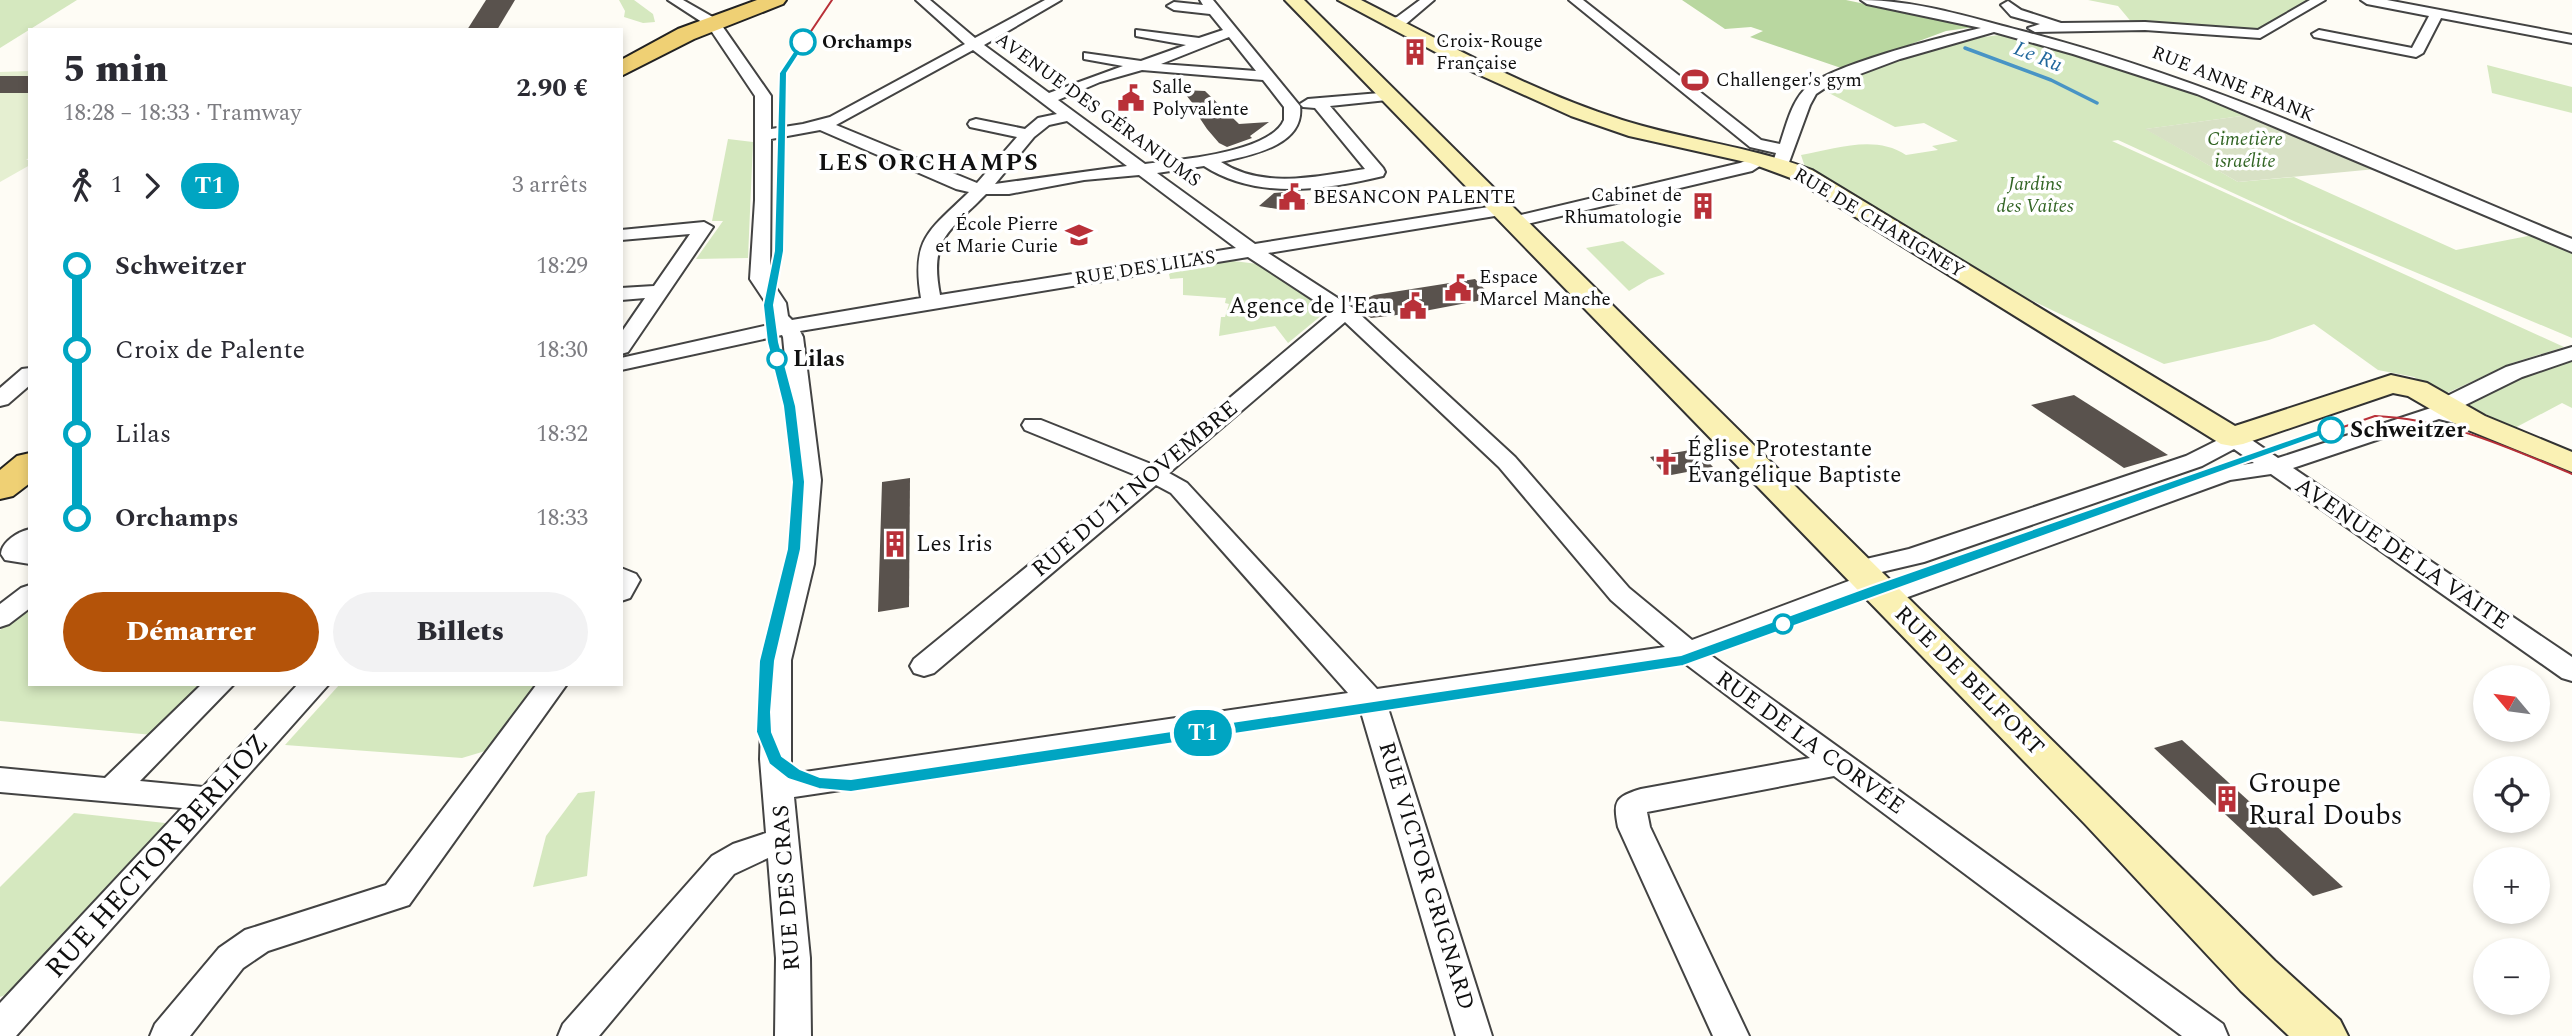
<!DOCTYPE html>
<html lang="fr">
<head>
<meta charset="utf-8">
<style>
	body { margin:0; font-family:Spectral,serif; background:#f2f2f3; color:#2b2b33; height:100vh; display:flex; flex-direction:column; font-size:26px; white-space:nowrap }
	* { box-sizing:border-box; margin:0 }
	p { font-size:23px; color:#7c7c81 }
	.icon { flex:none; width:38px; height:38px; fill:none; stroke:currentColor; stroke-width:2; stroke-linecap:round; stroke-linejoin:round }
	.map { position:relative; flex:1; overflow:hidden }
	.panel { position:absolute; left:28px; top:28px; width:595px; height:658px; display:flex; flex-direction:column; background:#fff; border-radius:0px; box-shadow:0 4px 10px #0003 }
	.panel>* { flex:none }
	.badge { padding:0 14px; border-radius:23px; font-size:24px; line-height:46px }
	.needle { width:46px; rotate:299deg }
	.controls { position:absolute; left:2473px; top:665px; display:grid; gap:14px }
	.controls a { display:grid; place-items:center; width:77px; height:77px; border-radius:50%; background:#fff; box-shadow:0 4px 10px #0003; font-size:35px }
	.map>.badge { position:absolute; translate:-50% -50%; box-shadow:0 0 0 4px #fff }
	.legs { display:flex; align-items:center; gap:10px; height:77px; padding:0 35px; font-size:23px }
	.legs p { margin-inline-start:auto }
	.summary { display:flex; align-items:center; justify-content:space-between; height:119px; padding:0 35px }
	h1 { font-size:38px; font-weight:800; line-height:52px }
	.cta { display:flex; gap:14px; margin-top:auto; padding:14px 35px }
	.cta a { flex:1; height:80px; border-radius:42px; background:#b45309; color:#fff; font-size:28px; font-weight:800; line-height:80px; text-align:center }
	.cta a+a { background:#f2f2f3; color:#2b2b33 }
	ul { padding:0 35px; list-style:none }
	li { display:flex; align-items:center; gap:24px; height:84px; font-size:26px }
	li i { display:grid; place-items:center; width:10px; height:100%; margin:0 9px; background:currentColor }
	li i::after { content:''; width:18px; height:18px; margin:-9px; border:5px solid; border-radius:50%; background:#fff }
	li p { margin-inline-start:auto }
	li:first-child i { background:linear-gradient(#0000 50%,currentColor 0) }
	li:last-child i { background:linear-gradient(currentColor 50%,#0000 0) }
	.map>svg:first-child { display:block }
	.green { fill:#d5e8bf }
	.forest { fill:#b9d7a0 }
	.cemetery { fill:#d8e1c5 }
	.pitch { fill:#e5efd1 }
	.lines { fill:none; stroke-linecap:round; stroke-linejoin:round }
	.stream { stroke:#4894c5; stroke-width:3.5 }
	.building { fill:#59524d }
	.street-casing { stroke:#434343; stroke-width:4 }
	.secondary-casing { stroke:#323232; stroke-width:4 }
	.primary-casing { stroke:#212121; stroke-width:4 }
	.street { fill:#fff; fill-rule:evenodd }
	.secondary { fill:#faf1b4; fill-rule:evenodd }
	.primary { fill:#efd074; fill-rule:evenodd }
	.tram-far1 { stroke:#b93038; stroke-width:2 }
	.tram { stroke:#b93038; stroke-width:2.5 }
	.line-1 { fill:#00a5c2; stroke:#fff; stroke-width:2 }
	.stop-1-dot { fill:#fff; stroke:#00a5c2; stroke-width:3.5 }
	.labels { text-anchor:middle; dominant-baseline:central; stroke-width:7; stroke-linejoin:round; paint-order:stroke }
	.far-poi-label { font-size:19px; fill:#101010; stroke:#fff; text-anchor:start }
	.far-stop-label { font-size:19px; font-weight:bold; fill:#101010; stroke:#fff; text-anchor:start }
	.far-street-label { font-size:19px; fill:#101010; stroke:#fff }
	.far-park-label { font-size:19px; font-style:italic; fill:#326524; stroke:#fff }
	.far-water-label { font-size:21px; font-style:italic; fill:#20679c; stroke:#fff }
	.poi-label { font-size:23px; fill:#101010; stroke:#fff; text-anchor:start }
	.stop-label { font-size:23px; font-weight:bold; fill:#101010; stroke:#fff; text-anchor:start }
	.street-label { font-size:23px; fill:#101010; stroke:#fff }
	.far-district-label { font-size:24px; font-weight:bold; letter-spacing:2px; fill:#101010; stroke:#fff }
	.near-poi-label { font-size:28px; fill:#101010; stroke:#fff; text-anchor:start }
	.near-street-label { font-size:28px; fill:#101010; stroke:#fff }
</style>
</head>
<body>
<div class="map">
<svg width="2572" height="1036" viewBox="0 0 2572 1036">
	<rect width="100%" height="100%" fill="#fefcf5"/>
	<g class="green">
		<path d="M 0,0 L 77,0 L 0,48 Z"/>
		<path d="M 619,0 L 634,0 L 653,14 L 655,22 L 643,23 L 624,17 L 625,11 Z"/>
		<path d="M 2088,0 L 2311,0 L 2256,34 L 2133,24 L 2118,6 Z"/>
		<path d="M 2006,34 C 2090,52 2171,81 2249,115 L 2146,129 L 2238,182 L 2294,177 L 2456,250 L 2533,235 L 2572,251 L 2572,338 L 2296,222 L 2118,140 L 2112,141 L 2564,347 L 2512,363 L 2445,394 L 2414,377 L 2378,370 L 2314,324 L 2269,340 L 2164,364 L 2010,290 L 1805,167 L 1801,155 C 1835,149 1875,134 1906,155 L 1938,150 L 1932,146 L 1958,141 L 1924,123 L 1895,127 L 1825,91 L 1861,74 L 1955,41 Z"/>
		<path d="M 2487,65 L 2572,87 L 2572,113 L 2492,93 Z"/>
		<path d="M 728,139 L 753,142 L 748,258 L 696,259 L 723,221 L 712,221 Z"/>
		<path d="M 1623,241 L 1665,274 L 1649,279 L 1629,291 L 1586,248 Z"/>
		<path d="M 1225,260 L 1258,264 L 1315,301 L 1320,305 L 1322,315 L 1288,343 L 1275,326 L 1219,336 L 1221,317 L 1225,317 L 1229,304 L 1225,303 L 1226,298 L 1183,295 L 1183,278 L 1170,279 L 1169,274 L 1179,268 Z"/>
		<path d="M 2572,357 L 2572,408 L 2562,403 L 2511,430 L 2451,403 Z"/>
		<path d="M 30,606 L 30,684 L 206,684 L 153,735 L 0,721 L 0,630 Z"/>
		<path d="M 340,684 L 540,684 L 492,749 L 462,758 L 285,745 Z"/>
		<path d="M 595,791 L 587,876 L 533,887 L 546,836 L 578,793 Z"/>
		<path d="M 74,813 L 174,824 L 20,990 L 0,997 L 0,887 Z"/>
	</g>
	<path class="forest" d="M 1682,0 L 1846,0 L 1975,27 L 1946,31 L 1844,69 L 1750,37 L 1763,31 L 1751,27 L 1725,29 Z"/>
	<path class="cemetery" d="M 2249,115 L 2376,169 L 2238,182 L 2145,129 Z"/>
	<path class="pitch" d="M 30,71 L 30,157 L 26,160 L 30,160 L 30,165 L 0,182 L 0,72 Z"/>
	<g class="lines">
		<path class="stream" d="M 1965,48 L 2051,80 L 2097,103"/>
	</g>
	<g class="building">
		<path d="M 486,0 L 515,0 L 497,30 L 467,30 Z"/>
		<rect x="0" y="76" width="30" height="17"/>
		<path d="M 1182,90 L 1205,91 L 1239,124 L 1269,122 L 1250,136 L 1252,138 L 1227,147 L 1219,143 L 1207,129 L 1195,111 L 1198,110 Z"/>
		<path d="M 1298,191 L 1308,204 L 1283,210 L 1259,206 L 1274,193 Z"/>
		<path d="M 1475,279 L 1493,298 L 1414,313 L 1371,318 L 1352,305 L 1374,295 Z"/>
		<path d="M 2074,395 L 2168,455 L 2124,468 L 2031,405 Z"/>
		<path d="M 1696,449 L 1713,467 L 1666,476 L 1650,457 Z"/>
		<path d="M 910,478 L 909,607 L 878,612 L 882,482 Z"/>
		<path d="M 2182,740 L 2343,887 L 2313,896 L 2154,748 Z"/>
	</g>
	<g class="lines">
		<defs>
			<g id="street">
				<path d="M 668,0 L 683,0 L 718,20 L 771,96 L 771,129 L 803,124 L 830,117 L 965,44 L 916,0 L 930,0 L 975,38 L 1045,0 L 1061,0 L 984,45 L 1049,93 L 1123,66 L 1084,59 L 1084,53 L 1141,61 L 1186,45 L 1136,36 L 1136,30 L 1199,38 L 1223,30 L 1210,14 L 1174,10 L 1167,6 L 1174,2 L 1203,5 L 1200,0 L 1213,0 L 1300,106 C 1305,146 1250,155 1221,162 C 1264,190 1318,176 1365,169 L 1315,108 L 1303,107 L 1300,104 L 1308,99 L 1392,92 L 1395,95 L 1387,100 L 1330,106 L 1383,168 L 1385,172 L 1383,176 C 1325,190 1256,200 1204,166 L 1157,173 L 1255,244 L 1501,205 L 1507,206 L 1510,210 L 1507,214 L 1501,215 L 1268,253 L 1353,308 L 1515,457 L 1629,588 L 1692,640 L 1862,576 L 1849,575 L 1845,569 L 1849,563 L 1909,549 L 2186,456 L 2216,441 L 2224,432 L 2240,432 L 2278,458 L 2437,406 L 2439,400 L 2506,367 L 2572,347 L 2572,360 L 2522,377 L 2455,410 L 2474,414 L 2477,419 L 2474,424 L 2466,426 L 2439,419 L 2293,468 L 2572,657 L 2572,681 L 2562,678 L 2271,474 L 2230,480 L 1894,602 L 1885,605 L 1876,602 L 1872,596 L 1876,590 L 1709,654 L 2223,1024 L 2228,1036 L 2182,1036 L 1834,776 L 1647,812 L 1650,827 L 1749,1036 L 1713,1036 L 1618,827 C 1613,801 1615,797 1641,789 L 1810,758 L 1683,662 L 1388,708 L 1492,1036 L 1456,1036 L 1361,712 L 794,797 L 810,958 L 811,1036 L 775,1036 L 776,958 L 768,858 L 734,874 L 599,1036 L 558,1036 L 563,1024 L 712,856 L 733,844 L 766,833 L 760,759 L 763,660 L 788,564 L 797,480 L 783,337 L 782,335 L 621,370 L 621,358 L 773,324 L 768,318 L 766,303 L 750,279 L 755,200 L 755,96 L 708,26 ZM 1229,37 L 1256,71 L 1161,64 ZM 973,50 L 1057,114 L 1038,118 L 1025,129 L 976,119 L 970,121 L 968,124 L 970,127 L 1017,137 L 977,183 L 836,125 ZM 1142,70 L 1263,80 L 1284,107 L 1284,120 C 1270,153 1177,160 1145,164 L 1058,100 L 1100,82 ZM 1067,121 L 1127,166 L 995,184 L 1034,137 L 1049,125 ZM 820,130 L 956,189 L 969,192 C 929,231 911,238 921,298 L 792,320 L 788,316 L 786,303 L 770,279 L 771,139 ZM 1139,175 L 1236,248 L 940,295 C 929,238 949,232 986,194 L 1009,194 L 1084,180 ZM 1248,257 L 1332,312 L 1151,464 L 1041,420 L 1025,420 L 1022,425 L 1025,430 L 1138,476 L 914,659 L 910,666 L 914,673 L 924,676 L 934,673 L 1156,485 L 1171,493 L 1348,693 L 791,774 L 791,660 L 814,564 L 821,480 L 803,337 L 800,331 ZM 1345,322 L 1499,467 L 1611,600 L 1665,647 L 1377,689 L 1187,483 L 1169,473 ZM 2234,449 L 2254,463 L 2218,469 L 1881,588 L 1885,582 L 1881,576 L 1873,574 L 1924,562 L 2202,466 Z"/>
				<path d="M 1420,0 L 1434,0 L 1407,23 L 1387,26 L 1387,20 L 1397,17 Z"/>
				<path d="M 1569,0 L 1583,0 L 1761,140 L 1780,144 C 1786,126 1791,104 1804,90 C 1825,66 1946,36 1981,28 L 1867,4 L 1861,0 C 1915,0 1969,17 2022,31 C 2212,80 2391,164 2572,239 L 2572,252 L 2197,94 L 2073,54 L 1994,32 L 1900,59 L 1828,86 L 1816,94 L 1810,105 L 1788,165 L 1786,169 L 1774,169 L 1772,165 L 1776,153 L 1750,147 Z"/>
				<path d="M 2310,0 L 2325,0 L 2260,38 L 2145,30 L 2035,32 L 2028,28 L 2040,24 L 2011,16 L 2001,5 L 2008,1 L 2021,10 L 2061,23 L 2145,22 L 2258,30 Z"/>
				<path d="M 2361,0 L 2387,0 L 2572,35 L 2572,43 L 2441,18 L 2423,53 L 2416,57 L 2314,37 L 2312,34 L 2319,30 L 2412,48 L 2429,16 L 2367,4 Z"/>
				<path d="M 1761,155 L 1769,160 L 1752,171 L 1514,227 L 1505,222 L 1508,218 L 1740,163 Z"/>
				<path d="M 704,222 L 713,227 L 628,352 L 621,354 L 621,333 L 645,298 L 621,300 L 621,288 L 654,286 L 690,234 L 621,240 L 621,230 Z"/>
				<path d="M 30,368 L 30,385 L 8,404 L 0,406 L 0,388 L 22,369 Z"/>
				<path d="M 30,529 L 30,564 L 5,560 L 1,554 C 2,541 18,532 30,529 Z"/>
				<path d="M 621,568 L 636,574 L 640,580 L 630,598 L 621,601 Z"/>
				<path d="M 30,585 L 30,608 L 9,624 L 0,627 L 0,604 L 21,588 Z"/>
				<path d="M 202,684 L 234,684 L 140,781 L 203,787 L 298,684 L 329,684 L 16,1036 L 0,1036 L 0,1003 L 182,808 L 0,792 L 0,768 L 105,778 Z"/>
				<path d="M 537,684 L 567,684 L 409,905 L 268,951 L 243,968 L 190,1036 L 150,1036 L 155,1024 L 219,948 L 245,930 L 386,885 Z"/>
			</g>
			<g id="secondary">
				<path d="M 1285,0 L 1304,0 L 2275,961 L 2340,1020 L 2348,1036 L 2289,1036 L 2241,991 L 2085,824 Z"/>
				<path d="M 1338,0 L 1361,0 C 1446,43 1530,91 1622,120 C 1685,140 1750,146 1812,170 L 2235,426 L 2391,375 L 2427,383 L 2485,416 L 2572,452 L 2572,472 L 2463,428 L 2408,396 L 2393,393 L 2243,444 L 2232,446 L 2221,444 L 1796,180 L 1750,163 L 1629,136 L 1571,116 L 1471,71 Z"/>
			</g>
			<g id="primary">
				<path d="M 757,0 L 786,0 L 783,4 L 694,39 L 621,76 L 621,60 L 678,29 Z"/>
				<path d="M 30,453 L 30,483 L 13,496 L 0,499 L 0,470 L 17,456 Z"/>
			</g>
		</defs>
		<use href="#street" class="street-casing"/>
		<use href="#secondary" class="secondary-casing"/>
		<use href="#primary" class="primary-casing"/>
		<use href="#street" class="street"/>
		<use href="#secondary" class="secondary"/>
		<use href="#primary" class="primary"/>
		<g class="tram-far1">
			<path d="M 766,671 L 794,549 L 799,482 L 790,406 L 773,343 L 768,305 L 779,252 L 783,73 L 832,0"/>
			<path d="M 1609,671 L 1683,660 L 1878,588 L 2375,416 C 2446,419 2507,447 2572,474"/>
		</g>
		<path class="tram" d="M 766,669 C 763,711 757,765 808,780 C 821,784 837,783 851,785 L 1621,669"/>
	</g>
	<path class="line-1" d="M 801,40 L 807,42 L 787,73 L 784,251 L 774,305 L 779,342 L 796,406 L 805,482 L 801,549 L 775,661 L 771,712 L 772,732 L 782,756 L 800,769 L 820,777 L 851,779 L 1681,655 L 1873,585 L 2326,427 L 2331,426 L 2337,430 L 1683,666 L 851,792 L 819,789 L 788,779 L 769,764 L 756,732 L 759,661 L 787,549 L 792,482 L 783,406 L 767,342 L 763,305 L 774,251 L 779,73 Z"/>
	<defs>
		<symbol id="building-bare" viewBox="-9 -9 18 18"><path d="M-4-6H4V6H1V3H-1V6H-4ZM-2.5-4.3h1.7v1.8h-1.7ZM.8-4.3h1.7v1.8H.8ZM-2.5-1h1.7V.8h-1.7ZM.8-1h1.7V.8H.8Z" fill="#b93038" stroke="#fff" stroke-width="2.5" paint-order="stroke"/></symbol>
		<symbol id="stadium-bare" viewBox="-9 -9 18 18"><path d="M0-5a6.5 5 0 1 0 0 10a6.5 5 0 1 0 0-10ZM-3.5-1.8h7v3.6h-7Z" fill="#b93038" stroke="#fff" stroke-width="2.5" paint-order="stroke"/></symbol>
		<symbol id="civic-bare" viewBox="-9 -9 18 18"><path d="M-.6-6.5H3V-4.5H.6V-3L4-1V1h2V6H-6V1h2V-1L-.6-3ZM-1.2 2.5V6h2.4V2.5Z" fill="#b93038" stroke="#fff" stroke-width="2.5" paint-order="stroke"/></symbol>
		<symbol id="school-bare" viewBox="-9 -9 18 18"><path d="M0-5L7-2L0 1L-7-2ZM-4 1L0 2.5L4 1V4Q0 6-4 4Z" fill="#b93038" stroke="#fff" stroke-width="2.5" paint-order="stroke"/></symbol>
		<symbol id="church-bare" viewBox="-9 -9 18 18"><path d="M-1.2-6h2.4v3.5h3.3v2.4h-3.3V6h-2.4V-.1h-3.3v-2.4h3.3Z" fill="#b93038" stroke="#fff" stroke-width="2.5" paint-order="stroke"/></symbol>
	</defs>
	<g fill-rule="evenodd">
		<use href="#building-bare" x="1396" y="33" width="38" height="38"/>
		<use href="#stadium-bare" x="1676" y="61" width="38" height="38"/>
		<use href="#civic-bare" x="1112" y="79" width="38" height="38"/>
		<use href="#civic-bare" x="1273" y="178" width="38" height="38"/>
		<use href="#building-bare" x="1684" y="187" width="38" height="38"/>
		<use href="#school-bare" x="1060" y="216" width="38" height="38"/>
		<use href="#civic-bare" x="1439" y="269" width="38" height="38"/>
		<use href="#civic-bare" x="1394" y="287" width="38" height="38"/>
		<use href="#church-bare" x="1647" y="443" width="38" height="38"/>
		<use href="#building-bare" x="876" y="525" width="38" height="38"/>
		<use href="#building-bare" x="2208" y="780" width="38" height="38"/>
	</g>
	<g class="stop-1-dot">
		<circle cx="803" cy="42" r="12"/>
		<circle cx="777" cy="359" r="9"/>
		<circle cx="2331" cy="430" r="12"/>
		<circle cx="1783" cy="624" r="9"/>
	</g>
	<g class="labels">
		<g class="far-poi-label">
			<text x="1436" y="41">Croix-Rouge<tspan x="1436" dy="22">Française</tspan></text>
			<text x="1716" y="80">Challenger's gym</text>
			<text x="1152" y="87">Salle<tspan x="1152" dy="22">Polyvalente</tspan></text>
			<text x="1682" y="195" text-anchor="end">Cabinet de<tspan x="1682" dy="22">Rhumatologie</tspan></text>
			<text x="1313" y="197">BESANCON PALENTE</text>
			<text x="1058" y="224" text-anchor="end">École Pierre<tspan x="1058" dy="22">et Marie Curie</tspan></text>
			<text x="1479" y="277">Espace<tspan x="1479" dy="22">Marcel Manche</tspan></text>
		</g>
		<g class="far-stop-label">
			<text x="822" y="42">Orchamps</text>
		</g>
		<g class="far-street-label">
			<text transform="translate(2233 84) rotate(22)">RUE ANNE FRANK</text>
			<text transform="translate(1098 110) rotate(36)">AVENUE DES GÉRANIUMS</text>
			<text transform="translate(1879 223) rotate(31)">RUE DE CHARIGNEY</text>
			<text transform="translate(1145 268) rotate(-9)">RUE DES LILAS</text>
		</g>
		<g class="far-park-label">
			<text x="2245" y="139">Cimetière<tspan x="2245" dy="22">israélite</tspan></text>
			<text x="2035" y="184">Jardins<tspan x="2035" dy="22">des Vaîtes</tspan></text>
		</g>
		<g class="far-water-label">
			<text transform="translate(2038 57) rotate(22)">Le Ru</text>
		</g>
		<g class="poi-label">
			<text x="1392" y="306" text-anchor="end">Agence de l'Eau</text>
			<text x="1687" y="449">Église Protestante<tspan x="1687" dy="26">Évangélique Baptiste</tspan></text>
			<text x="916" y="544">Les Iris</text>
		</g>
		<g class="stop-label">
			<text x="793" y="359">Lilas</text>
			<text x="2350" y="430">Schweitzer</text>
		</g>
		<g class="street-label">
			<text transform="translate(1135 489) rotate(-40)">RUE DU 11 NOVEMBRE</text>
			<text transform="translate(2402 554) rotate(34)">AVENUE DE LA VAITE</text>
			<text transform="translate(1969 681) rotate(45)">RUE DE BELFORT</text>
			<text transform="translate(1810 743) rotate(36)">RUE DE LA CORVÉE</text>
			<text transform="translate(1426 876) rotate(73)">RUE VICTOR GRIGNARD</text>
			<text transform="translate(787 888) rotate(-94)">RUE DES CRAS</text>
		</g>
		<g class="far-district-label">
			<text x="929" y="163">LES ORCHAMPS</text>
		</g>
		<g class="near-poi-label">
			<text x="2248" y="783">Groupe<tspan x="2248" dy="32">Rural Doubs</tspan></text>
		</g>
		<g class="near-street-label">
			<text transform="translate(157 856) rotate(-48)">RUE HECTOR BERLIOZ</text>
		</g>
	</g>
</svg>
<div class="controls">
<a><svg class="needle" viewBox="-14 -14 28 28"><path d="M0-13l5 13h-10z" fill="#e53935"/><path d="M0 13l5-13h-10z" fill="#7c7c81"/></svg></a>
<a><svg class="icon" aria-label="locate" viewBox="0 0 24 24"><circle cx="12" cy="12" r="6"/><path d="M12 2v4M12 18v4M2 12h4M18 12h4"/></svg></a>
<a>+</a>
<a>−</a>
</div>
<b class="badge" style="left:1203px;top:733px;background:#00a5c2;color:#fff">T1</b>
<section class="panel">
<div class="summary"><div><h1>5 min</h1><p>18:28 – 18:33 · Tramway</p></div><b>2.90 €</b></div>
<div class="legs"><svg class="icon" aria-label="walk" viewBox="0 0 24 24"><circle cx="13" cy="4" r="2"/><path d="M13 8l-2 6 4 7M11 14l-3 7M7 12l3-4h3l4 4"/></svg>1<svg class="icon" aria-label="forward" viewBox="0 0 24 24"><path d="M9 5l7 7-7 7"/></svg><b class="badge" style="background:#00a5c2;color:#fff">T1</b><p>3 arrêts</p></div>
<ul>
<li><i style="color:#00a5c2"></i><b>Schweitzer</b><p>18:29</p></li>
<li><i style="color:#00a5c2"></i><span>Croix de Palente</span><p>18:30</p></li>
<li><i style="color:#00a5c2"></i><span>Lilas</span><p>18:32</p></li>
<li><i style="color:#00a5c2"></i><b>Orchamps</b><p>18:33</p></li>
</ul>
<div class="cta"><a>Démarrer</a><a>Billets</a></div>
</section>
</div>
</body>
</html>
